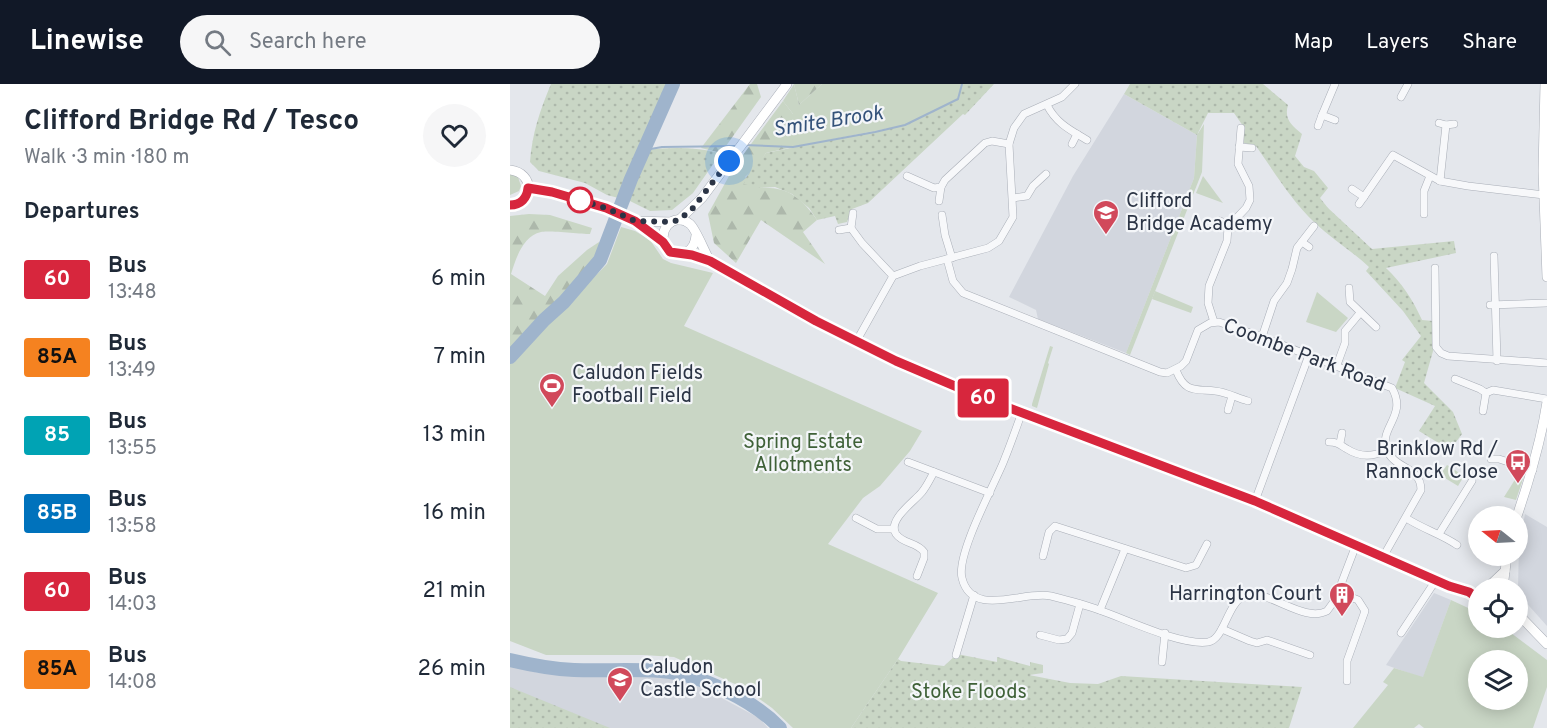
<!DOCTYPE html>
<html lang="en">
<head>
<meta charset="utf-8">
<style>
	body { margin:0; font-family:Overpass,sans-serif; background:#f6f6f7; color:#1f2937; height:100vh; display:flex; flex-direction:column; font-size:22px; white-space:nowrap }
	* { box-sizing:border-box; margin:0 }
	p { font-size:20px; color:#747a83 }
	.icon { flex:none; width:33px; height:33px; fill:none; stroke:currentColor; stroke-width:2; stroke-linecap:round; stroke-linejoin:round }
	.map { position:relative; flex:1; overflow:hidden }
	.side { display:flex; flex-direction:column; background:#fff; width:510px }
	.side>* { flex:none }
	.badge { padding:0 12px; border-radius:4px; font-size:21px; line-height:39px }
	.needle { width:39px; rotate:288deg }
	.fabs { position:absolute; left:958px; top:422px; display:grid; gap:12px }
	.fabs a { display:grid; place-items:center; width:60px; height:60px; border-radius:50%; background:#fff; box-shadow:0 3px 15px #0003; font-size:30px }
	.you { position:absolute; width:30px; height:30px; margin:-15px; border:4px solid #fff; border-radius:50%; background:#1a73e8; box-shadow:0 0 0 9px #1a73e833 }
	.map>.badge { position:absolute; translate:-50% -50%; box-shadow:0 0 0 3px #fff }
	h2 { padding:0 24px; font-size:22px; line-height:54px }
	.round { display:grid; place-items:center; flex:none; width:63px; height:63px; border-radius:32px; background:#f6f6f7 }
	.headline { display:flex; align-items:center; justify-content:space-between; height:102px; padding:0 24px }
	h1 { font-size:28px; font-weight:700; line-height:45px }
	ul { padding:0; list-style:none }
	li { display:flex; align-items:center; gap:18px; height:78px; padding:0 24px }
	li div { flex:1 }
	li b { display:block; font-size:22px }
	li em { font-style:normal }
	li .badge { min-width:66px; font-weight:700; text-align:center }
	header { display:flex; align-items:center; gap:36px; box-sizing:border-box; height:84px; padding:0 30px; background:#111827; color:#fff }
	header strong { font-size:28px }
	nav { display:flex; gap:33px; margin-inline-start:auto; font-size:21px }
	.search { width:420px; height:54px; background:#f6f6f7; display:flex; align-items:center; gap:15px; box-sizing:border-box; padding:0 21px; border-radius:33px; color:#747a83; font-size:22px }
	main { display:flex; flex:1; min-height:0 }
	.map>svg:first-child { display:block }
	.built { fill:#d2d6de }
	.green { fill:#c9d6c5; fill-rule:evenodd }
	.forest { fill:url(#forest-firs) }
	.park { fill:url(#park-dots) }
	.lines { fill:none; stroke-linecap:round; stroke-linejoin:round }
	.stream { stroke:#9fb4cc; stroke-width:2 }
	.river { stroke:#9fb4cc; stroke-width:14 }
	.street-casing { stroke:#a9aeb7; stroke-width:8 }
	.secondary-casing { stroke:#a9aeb7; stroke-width:10 }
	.street { stroke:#f7f8fa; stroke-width:7 }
	.secondary { stroke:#fff; stroke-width:9 }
	.line-casing { stroke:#fff; stroke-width:14 }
	.line { stroke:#d7263d; stroke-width:9 }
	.walk { stroke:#2b3445; stroke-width:6; stroke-dasharray:0 10.8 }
	.stop-dot { fill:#fff; stroke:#d7263d; stroke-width:3 }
	.labels { text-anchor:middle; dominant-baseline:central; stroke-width:4.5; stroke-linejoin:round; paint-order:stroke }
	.poi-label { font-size:20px; fill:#2b3445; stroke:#f4f6f9; text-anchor:start }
	.street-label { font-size:20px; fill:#2b3445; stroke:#f4f6f9 }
	.park-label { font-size:20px; fill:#3f6138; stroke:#f4f6f9 }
	.water-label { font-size:21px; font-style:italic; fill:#34527a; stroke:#f4f6f9 }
</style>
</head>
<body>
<header>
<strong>Linewise</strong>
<div class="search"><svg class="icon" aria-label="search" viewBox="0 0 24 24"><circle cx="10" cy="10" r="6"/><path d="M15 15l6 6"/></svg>Search here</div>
<nav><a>Map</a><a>Layers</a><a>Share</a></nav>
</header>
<main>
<section class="side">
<div class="headline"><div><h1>Clifford Bridge Rd / Tesco</h1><p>Walk · 3 min · 180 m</p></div><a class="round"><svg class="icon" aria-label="heart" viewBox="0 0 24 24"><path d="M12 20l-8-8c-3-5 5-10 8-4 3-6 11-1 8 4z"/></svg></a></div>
<h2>Departures</h2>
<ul>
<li><span class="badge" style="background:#d7263d;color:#fff">60</span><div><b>Bus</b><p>13:48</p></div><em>6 min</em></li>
<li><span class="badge" style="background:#f58220;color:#111">85A</span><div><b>Bus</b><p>13:49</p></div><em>7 min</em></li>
<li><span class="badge" style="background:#00a3b4;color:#fff">85</span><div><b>Bus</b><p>13:55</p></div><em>13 min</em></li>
<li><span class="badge" style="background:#0072bc;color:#fff">85B</span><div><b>Bus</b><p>13:58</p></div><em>16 min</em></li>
<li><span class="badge" style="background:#d7263d;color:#fff">60</span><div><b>Bus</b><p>14:03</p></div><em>21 min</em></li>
<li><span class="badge" style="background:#f58220;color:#111">85A</span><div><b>Bus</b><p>14:08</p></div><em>26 min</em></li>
</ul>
</section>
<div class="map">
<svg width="1037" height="644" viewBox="0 0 1037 644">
	<defs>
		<pattern id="forest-firs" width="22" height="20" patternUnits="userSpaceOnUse" patternTransform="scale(1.5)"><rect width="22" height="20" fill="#c9d6c5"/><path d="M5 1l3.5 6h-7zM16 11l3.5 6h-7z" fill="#adb8ab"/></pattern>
		<pattern id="park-dots" width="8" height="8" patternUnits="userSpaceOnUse" patternTransform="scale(1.5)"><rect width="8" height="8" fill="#c9d6c5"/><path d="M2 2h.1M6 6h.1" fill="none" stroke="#adb8ab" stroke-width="1.8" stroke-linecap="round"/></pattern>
	</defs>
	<rect width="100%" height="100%" fill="#e4e7ec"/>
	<g class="built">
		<path d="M 614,10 L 687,51 L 684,94 L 616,269 L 528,235 L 526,226 L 499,213 L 563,92 Z"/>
		<path d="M 1015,430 L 1037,443 L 1037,542 L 1013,515 L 1008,504 L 1009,461 Z"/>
		<path d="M 924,509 L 941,516 L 913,594 L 876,581 Z"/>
		<path d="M 0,582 L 29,589 L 157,593 L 193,604 L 249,634 L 258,644 L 0,644 Z"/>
	</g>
	<g class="green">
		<path d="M 284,0 L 289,21 L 312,0 L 452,0 L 448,15 L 395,41 L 283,63 L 283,30 L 273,17 Z"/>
		<path d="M 694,40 L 692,88 L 620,271 L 616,269 L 684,94 L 687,51 Z"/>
		<path d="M 0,90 L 8,93 L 11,102 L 9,107 L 0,111 Z"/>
		<path d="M 693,92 L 713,119 L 686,109 Z"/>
		<path d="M 111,143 L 125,147 L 140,156 L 153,175 L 161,179 L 203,189 L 174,242 L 412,347 L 400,367 L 370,402 L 353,414 L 318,460 L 428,509 L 388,575 L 341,644 L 283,644 L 262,624 L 234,604 L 164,573 L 134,571 L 36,571 L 0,557 L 0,279 L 42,235 L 65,214 L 77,197 L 87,190 L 97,180 Z"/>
		<path d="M 645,207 L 683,223 L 681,229 L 642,215 Z"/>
		<path d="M 807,208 L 838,234 L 826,248 L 796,238 Z"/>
		<path d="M 540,262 L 543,263 L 538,279 L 539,280 L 527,324 L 522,322 L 522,320 Z"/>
		<path d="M 937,381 L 954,392 L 948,402 L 930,391 Z"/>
		<path d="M 1011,386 L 1015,389 L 1006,416 L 994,413 Z"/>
		<path d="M 941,516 L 969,529 L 969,543 L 993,543 L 1037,576 L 1037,603 L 1023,644 L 914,644 L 909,640 L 904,644 L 843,644 L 878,601 L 873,598 L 884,584 L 913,593 ZM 969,576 L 1008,576 L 1008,615 L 969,615 Z"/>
	</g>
	<g class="forest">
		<path d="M 240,0 L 247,0 L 251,13 L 211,69 L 191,64 Z"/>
		<path d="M 284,0 L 312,0 L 289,21 Z"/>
		<path d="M 273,17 L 283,30 L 283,63 L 256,69 L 248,81 L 235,93 L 249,104 C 277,102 291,113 307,136 L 293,148 L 315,180 L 251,136 L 226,179 L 204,159 L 198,130 L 224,83 Z"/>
		<path d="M 19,130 L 40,131 L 82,144 L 80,150 C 70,150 37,146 31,148 C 13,152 6,174 1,190 L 35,212 L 48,192 L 77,166 L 89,158 C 96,180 18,249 0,265 L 0,132 Z"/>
	</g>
	<g class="park">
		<path d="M 41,0 L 163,0 L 135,66 C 161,63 186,63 211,69 L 183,109 L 162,126 L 140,127 L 120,117 L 97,111 L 75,99 L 29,87 L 20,78 C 22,50 30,26 41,0 Z"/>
		<path d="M 452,0 L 484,0 L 455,31 L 453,30 L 358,119 L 342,125 L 337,138 L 328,140 L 325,132 L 307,136 L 299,124 L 282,110 L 265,103 L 249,104 L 234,100 C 236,88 249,79 256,69 L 395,41 L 448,15 Z"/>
		<path d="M 620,0 L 753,0 L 778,21 C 774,35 781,41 792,50 L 785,72 L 794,83 L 804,87 L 818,104 L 810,114 L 818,124 L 862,165 L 944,157 L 946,169 L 876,184 C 892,199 903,216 912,236 L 923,237 L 923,267 L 914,299 L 943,328 L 952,350 L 940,366 L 909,347 L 925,322 L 885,304 L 895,278 L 892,276 L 911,252 L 893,227 L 856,187 L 859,183 C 842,167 822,155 805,139 C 781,116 765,89 746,62 L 734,59 L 732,55 L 733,42 L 724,29 L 698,29 L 687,51 L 614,10 Z"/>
		<path d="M 447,570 L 487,578 L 487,573 L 520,582 L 520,578 L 533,581 L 533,589 L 519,591 L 560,599 L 588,600 L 611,592 L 792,603 L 779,644 L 341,644 L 388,575 L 391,577 L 434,582 Z"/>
		<path d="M 0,603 L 100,644 L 0,644 Z"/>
	</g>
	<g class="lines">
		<g class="stream">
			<path d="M 234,61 L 283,63 L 365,48 L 395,41 L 448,15 L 452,0"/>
			<path d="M 135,66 L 152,63 L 226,62"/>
		</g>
		<g class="river">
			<path d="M 0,273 L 34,236 L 54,218 L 90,176 L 121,95 L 163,0"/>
			<path d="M 0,576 C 21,581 42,585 64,586 C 93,587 122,585 151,587 C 190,590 243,616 270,644"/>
		</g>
		<defs>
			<g id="street">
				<path d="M 825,0 L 812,31 L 825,36"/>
				<path d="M 891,13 L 898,0"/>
				<path d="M 537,21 C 546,39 560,46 577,56"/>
				<path d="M 929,39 L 936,41 L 944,40"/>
				<path d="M 808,42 L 812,31"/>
				<path d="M 562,60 L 567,50"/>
				<path d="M 729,63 L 742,64"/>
				<path d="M 397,92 L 424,104 L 431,103 L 435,96 L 475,59 L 482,57 L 499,60"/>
				<path d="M 930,97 L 936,41"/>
				<path d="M 842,105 L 854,113"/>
				<path d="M 503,114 L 517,112 L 523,102 L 536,90"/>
				<path d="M 429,117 L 431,103"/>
				<path d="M 849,120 L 883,71 L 930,97 L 958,102 L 1034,111"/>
				<path d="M 343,129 L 341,144 L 352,159 L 383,192"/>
				<path d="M 914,130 L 914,107 L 920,92"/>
				<path d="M 432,131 L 435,151 L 442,174"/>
				<path d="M 710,137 L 719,141"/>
				<path d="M 329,146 L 341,144"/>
				<path d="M 792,158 L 799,163"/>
				<path d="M 984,172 L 987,277"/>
				<path d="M 437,175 L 443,197 L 453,209 L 650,288 L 657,289 L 671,282 L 676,277 L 688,246 L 700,239 L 709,238 L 752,253 L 882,304 C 898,332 868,344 877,366 C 884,385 911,382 911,406 L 873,473"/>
				<path d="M 925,184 L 926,263 L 931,269 L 938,272 L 1037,279"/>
				<path d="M 839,204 L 840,218 L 866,243"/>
				<path d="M 980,221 L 1037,219"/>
				<path d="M 704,238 L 698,219 L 699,202 L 717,157 L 718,143 L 736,124 L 740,116 L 739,102 L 728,80 L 731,44"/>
				<path d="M 752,253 L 764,217 L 777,199 L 782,185 L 787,164 L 804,142"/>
				<path d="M 346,258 L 383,192 L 410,182 L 478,164 L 489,157 L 503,133 L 499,60 L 504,44 L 514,30 L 552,13 L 565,0"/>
				<path d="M 827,281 L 835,259 L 835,247 L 850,229"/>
				<path d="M 666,286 C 675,309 684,305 705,307 C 716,308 727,314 738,317"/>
				<path d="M 945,295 L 970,305 L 976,309"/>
				<path d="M 718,326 L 722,312"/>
				<path d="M 973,327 L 976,309 L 983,306 L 1037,315"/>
				<path d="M 512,328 C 506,345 500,362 493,379 C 483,403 446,471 452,494 C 462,535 514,506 541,512 C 557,516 573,520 589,526 C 616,535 671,562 698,558 C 715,555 716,520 736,510 C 761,507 794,539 817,527 L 825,516 L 846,461"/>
				<path d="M 819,358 C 828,358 830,361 837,365 C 851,374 863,372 877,367"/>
				<path d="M 830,359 L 832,349"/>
				<path d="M 981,375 L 989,375 L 1023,386"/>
				<path d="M 398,378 L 480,409"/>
				<path d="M 745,417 L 799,271"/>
				<path d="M 346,434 L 367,445 L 384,445"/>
				<path d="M 896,434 C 913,445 931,450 947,461"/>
				<path d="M 929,450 L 962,397"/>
				<path d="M 533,472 L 539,448 L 545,442 L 676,484 L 686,481 L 697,460"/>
				<path d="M 407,492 L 414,474 L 414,468 C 407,458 393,460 386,450 C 377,436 404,418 412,408 C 417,402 420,395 424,388"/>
				<path d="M 828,508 L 848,516 L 855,527 L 837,577 L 837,597"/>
				<path d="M 590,526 L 615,465"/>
				<path d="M 712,545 L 740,557 L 747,559 L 757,556 L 800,571"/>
				<path d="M 891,549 L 926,496"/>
				<path d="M 530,551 L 549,556 L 557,555 L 562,549 L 570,520"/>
				<path d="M 446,571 L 464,511"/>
				<path d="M 652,578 L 655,549"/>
			</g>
			<g id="secondary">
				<path d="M 1035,0 L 1033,87 L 1037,193"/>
				<path d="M 0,86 C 25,89 24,119 0,121"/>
				<path d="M 18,104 C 47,108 103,121 126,138 C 135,144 144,152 153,158"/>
				<path d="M 169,136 L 192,114 L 277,0"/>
				<path d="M 125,137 L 161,138"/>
				<path d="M 186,151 C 185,167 172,175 158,166 C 144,149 163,126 180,140 C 186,145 195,169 200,177"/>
				<path d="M 174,169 L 200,177 L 306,238 L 385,277 L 473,313 L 745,417 L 939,502 L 959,508 L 969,515"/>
				<path d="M 1007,432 C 1020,394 1031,357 1037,318"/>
				<path d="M 977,504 L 995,487"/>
				<path d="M 993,504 L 997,471"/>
				<path d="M 1008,530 L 1037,560"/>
			</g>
		</defs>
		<use href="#street" class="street-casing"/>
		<use href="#secondary" class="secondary-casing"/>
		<use href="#street" class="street"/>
		<use href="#secondary" class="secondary"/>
	</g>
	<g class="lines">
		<defs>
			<path id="line" d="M 0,121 C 11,121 17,114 18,104 L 42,108 L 96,124 L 125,137 L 153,158 L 160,168 L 182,171 L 200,177 L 306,237 L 386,277 L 473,314 L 745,417 L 939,502 L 959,508 L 969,515"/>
		</defs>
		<use href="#line" class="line-casing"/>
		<use href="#line" class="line"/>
		<path class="walk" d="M 70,116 L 66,115 L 96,124 L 125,137 L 161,138 L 169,136 L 183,124 L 219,77"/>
	</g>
	<defs>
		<symbol id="school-pin" viewBox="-11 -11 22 30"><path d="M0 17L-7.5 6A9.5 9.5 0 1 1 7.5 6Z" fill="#d1495b" stroke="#f4f6f9"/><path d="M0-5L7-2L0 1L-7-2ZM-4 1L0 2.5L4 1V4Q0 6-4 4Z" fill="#fff"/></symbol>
		<symbol id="stadium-pin" viewBox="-11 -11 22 30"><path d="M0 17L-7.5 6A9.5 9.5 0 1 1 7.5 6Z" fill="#d1495b" stroke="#f4f6f9"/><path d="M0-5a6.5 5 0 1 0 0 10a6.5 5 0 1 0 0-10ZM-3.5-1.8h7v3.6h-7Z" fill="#fff"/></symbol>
		<symbol id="bus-pin" viewBox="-11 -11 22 30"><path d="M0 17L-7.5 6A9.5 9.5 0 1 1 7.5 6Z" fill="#d1495b" stroke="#f4f6f9"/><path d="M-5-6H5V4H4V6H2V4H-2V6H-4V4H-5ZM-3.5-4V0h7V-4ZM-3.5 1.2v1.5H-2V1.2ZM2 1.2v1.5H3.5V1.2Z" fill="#fff"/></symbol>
		<symbol id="building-pin" viewBox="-11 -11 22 30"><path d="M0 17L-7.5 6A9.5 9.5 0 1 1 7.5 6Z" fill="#d1495b" stroke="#f4f6f9"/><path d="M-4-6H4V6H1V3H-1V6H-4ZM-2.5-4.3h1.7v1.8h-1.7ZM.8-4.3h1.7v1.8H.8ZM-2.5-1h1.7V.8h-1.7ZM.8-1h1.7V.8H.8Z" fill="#fff"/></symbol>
	</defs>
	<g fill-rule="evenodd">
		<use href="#school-pin" x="581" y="114" width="30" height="40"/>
		<use href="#stadium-pin" x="27" y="287" width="30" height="40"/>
		<use href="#bus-pin" x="993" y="363" width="30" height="40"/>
		<use href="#building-pin" x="817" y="496" width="30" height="40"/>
		<use href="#school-pin" x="95" y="581" width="30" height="40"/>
	</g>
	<circle class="stop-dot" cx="70" cy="116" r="12"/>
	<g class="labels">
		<g class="poi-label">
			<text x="616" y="118">Clifford<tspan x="616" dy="23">Bridge Academy</tspan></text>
			<text x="62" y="290">Caludon Fields<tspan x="62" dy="23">Football Field</tspan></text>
			<text x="988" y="366" text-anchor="end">Brinklow Rd /<tspan x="988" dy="23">Rannock Close</tspan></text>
			<text x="812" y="511" text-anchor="end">Harrington Court</text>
			<text x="130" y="584">Caludon<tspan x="130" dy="23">Castle School</tspan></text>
		</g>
		<g class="street-label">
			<text transform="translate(794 272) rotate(21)">Coombe Park Road</text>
		</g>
		<g class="park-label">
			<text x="293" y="359">Spring Estate<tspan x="293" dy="23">Allotments</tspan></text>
			<text x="459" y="609">Stoke Floods</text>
		</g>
		<g class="water-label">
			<text transform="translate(318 38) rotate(-9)">Smite Brook</text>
		</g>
	</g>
</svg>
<div class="fabs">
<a><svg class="needle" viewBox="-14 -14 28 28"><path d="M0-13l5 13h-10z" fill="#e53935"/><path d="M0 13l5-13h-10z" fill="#747a83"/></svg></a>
<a><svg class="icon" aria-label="locate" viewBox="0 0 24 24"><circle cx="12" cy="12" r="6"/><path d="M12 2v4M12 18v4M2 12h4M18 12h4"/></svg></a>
<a><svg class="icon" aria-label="layers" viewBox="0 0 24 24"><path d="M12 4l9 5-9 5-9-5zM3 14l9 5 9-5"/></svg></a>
</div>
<div class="you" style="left:219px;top:77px"></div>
<b class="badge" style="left:473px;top:314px;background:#d7263d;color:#fff">60</b>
</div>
</main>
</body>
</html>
